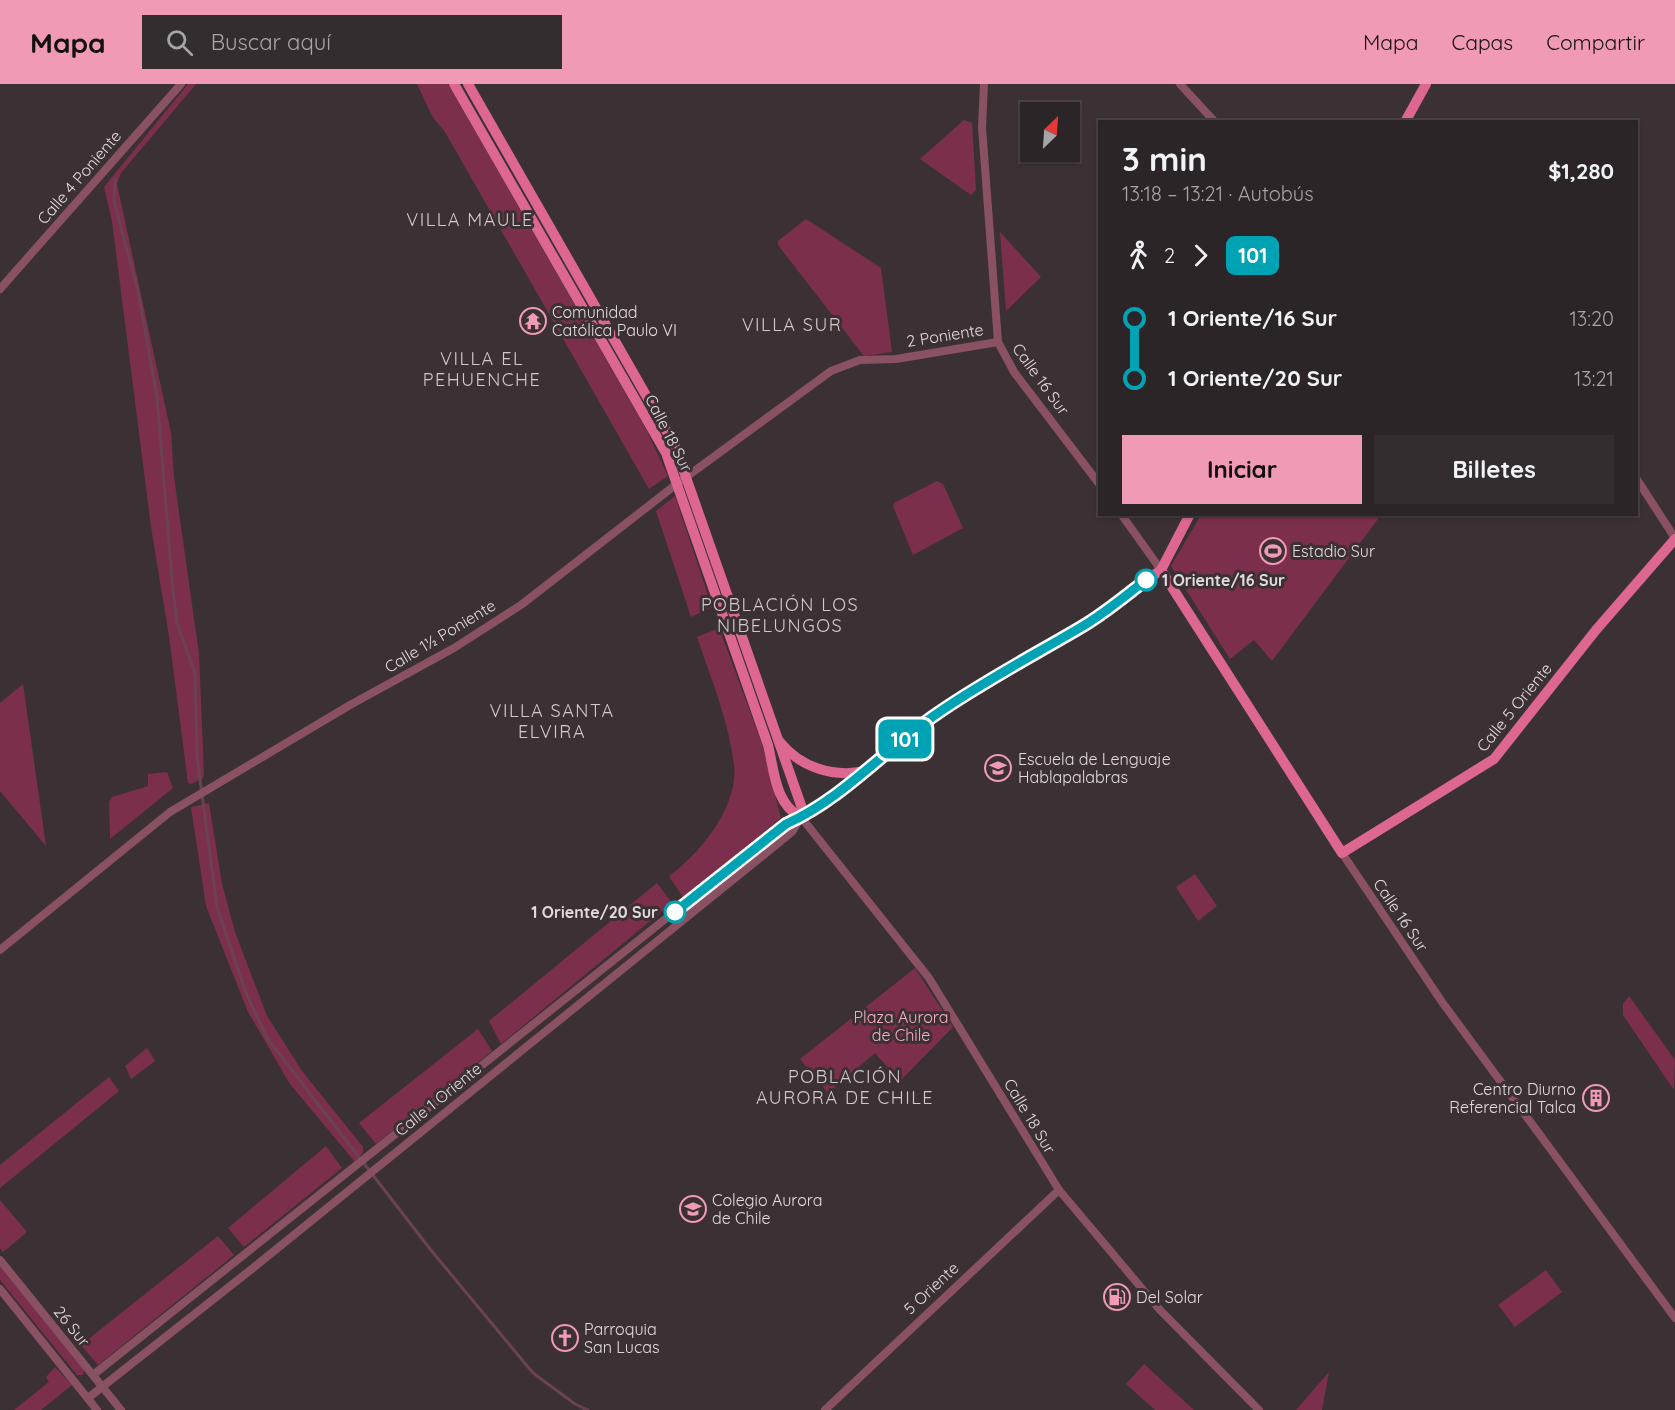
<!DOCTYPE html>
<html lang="es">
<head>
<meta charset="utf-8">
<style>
	body { margin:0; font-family:Quicksand,sans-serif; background:#342d2f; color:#f1f3f6; height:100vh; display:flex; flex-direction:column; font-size:22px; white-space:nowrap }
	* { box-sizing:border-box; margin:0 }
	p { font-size:20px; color:#a6a5a7 }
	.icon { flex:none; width:33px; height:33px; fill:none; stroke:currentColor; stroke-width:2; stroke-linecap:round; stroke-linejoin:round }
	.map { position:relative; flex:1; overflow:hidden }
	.panel { position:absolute; left:1098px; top:36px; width:540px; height:396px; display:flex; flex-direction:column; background:#2c2527; border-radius:0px; box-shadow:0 2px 4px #0004,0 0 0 2px #484244 }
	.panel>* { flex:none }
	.badge { padding:0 12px; border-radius:9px; font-size:21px; line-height:39px }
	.needle { width:39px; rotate:25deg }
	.fabs { position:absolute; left:1020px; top:18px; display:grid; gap:12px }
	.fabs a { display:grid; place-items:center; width:60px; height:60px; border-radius:0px; background:#2c2527; box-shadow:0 2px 4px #0004,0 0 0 2px #484244; font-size:30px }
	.map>.badge { position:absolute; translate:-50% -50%; box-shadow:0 0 0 3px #fff }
	.legs { display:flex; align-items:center; gap:9px; height:66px; padding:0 24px; font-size:20px }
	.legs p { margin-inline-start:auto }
	.head { display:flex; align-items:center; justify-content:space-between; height:102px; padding:0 24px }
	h1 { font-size:33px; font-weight:800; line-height:45px }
	.cta { display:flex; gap:12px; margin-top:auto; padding:12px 24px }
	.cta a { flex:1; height:69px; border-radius:0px; background:#f09ab5; color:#111; font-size:24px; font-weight:800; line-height:69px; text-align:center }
	.cta a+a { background:#342d2f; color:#f1f3f6 }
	ul { padding:0 24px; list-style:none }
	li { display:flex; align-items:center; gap:21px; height:60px; font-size:22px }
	li i { display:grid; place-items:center; width:9px; height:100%; margin:0 8px; background:currentColor }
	li i::after { content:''; width:15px; height:15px; margin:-8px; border:4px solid; border-radius:50%; background:#2c2527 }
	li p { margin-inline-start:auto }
	li:first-child i { background:linear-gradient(#0000 50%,currentColor 0) }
	li:last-child i { background:linear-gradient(currentColor 50%,#0000 0) }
	header { display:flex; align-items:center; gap:36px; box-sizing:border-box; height:84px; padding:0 30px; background:#f09ab5; color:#111 }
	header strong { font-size:28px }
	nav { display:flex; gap:33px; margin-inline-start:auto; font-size:21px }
	.search { width:420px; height:54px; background:#342d2f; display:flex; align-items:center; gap:15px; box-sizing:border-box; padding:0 21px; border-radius:0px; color:#a6a5a7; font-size:22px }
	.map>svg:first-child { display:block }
	.green { fill:#7c2f4c }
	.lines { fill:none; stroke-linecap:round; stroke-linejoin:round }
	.stream { stroke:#6b4254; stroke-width:3 }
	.minor { stroke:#8a5163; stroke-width:8 }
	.major { stroke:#dd6791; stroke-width:10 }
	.line-1-casing { stroke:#fff; stroke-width:14 }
	.line-1 { stroke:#00a3b4; stroke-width:9 }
	.stop-1-dot { fill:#fff; stroke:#00a3b4; stroke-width:3 }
	.labels { text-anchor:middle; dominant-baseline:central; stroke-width:6; stroke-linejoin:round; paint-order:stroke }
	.street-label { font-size:16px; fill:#e1dbdd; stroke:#3b3134 }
	.poi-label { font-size:16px; fill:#e1dbdd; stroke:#3b3134; text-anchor:start }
	.stop-label { font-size:16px; font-weight:bold; fill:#e1dbdd; stroke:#3b3134; text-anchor:start }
	.park-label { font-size:16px; fill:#f7aec4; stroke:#3b3134 }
	.neighbourhood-label { font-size:18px; letter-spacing:1.5px; fill:#d4c8cb; stroke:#3b3134 }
</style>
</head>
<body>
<header>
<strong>Mapa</strong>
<div class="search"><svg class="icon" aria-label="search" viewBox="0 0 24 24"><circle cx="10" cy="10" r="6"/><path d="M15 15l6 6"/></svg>Buscar aquí</div>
<nav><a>Mapa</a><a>Capas</a><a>Compartir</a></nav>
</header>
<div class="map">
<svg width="1675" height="1326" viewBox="0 0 1675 1326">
	<rect width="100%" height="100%" fill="#3b3134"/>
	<g class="green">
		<path d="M 188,0 L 196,0 L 121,89 L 117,100 L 171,349 L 174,393 L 199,570 L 204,690 L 203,694 L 191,700 L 188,699 L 169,552 L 151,443 L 112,137 L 104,103 Z"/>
		<path d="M 417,0 L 448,0 L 647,347 L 668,392 L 649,405 L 445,48 L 432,32 Z"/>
		<path d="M 964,36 L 972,39 L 976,106 L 971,111 L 920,75 Z"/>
		<path d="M 806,135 L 881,184 L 892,268 L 864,272 L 778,161 L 778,157 Z"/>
		<path d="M 1000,148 L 1041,193 L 1006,227 Z"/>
		<path d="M 937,397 L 943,400 L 963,444 L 913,471 L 893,422 L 894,419 Z"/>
		<path d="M 675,412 L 712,523 L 691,533 L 656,427 Z"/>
		<path d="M 1201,431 L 1201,430 L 1381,431 L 1272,577 L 1254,556 L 1230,575 L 1171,482 Z"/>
		<path d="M 719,544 L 762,660 L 781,734 L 684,815 L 669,792 C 700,770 739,722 734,681 C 729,638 711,594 697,553 Z"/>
		<path d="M 23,600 L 46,762 L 0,707 L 0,619 Z"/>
		<path d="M 167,688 L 173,704 L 110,755 L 109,718 L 112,713 L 148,702 L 148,690 Z"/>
		<path d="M 209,719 L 222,800 L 235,848 L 267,932 L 302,987 L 363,1063 L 363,1069 L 355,1078 L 290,1000 L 248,928 L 206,822 L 191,723 Z"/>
		<path d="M 1195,790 L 1217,822 L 1198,837 L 1176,803 Z"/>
		<path d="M 657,799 L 672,819 L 501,960 L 489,937 Z"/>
		<path d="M 915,884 L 953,943 L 900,997 L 875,969 L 828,1009 L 800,975 Z"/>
		<path d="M 1629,912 L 1675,976 L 1674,1006 L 1623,931 L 1623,920 Z"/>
		<path d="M 478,945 L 492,967 L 376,1060 L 359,1039 Z"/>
		<path d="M 147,964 L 155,977 L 131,995 L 125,982 Z"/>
		<path d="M 109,993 L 119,1007 L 0,1104 L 0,1081 Z"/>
		<path d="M 326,1062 L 342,1084 L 244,1163 L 228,1144 Z"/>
		<path d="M 0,1116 L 27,1148 L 3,1168 L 0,1164 Z"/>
		<path d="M 218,1152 L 234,1171 L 98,1281 L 81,1261 Z"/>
		<path d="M 0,1182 L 84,1286 L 83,1291 L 77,1291 L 0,1196 Z"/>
		<path d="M 1546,1186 L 1562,1208 L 1515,1243 L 1498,1221 Z"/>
		<path d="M 1144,1280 L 1194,1326 L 1155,1326 L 1126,1300 Z"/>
		<path d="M 55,1283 L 72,1301 L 41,1326 L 14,1326 L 49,1298 L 46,1293 Z"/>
		<path d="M 1329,1288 L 1322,1326 L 1296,1326 Z"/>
	</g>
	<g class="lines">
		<path class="stream" d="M 115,95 L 114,117 L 138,207 L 157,313 L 173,507 L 177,539 L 195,589 L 197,673 L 217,823 L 246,909 L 267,954 L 430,1165 L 533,1289 L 575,1320 L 588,1326"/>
		<g class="minor">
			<path d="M 984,0 L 982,43 L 998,258 L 1014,288 L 1100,401"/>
			<path d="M 1180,0 L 1215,38"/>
			<path d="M 0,205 L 181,0"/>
			<path d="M 1636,394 L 1675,454"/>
			<path d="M 1121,430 L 1161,486"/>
			<path d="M 801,733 L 929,894 L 1059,1106 L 1160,1226 L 1259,1326"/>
			<path d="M 1342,769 L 1442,918 L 1675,1234"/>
			<path d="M 0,866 L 170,728 L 350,621 L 454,564 L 521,521 L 678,399 L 831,287 L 860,276 L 896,275 L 998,258"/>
			<path d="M 0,1176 L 121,1326"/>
			<path d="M 0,1205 L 97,1326"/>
			<path d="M 93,1291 L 762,758 L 787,740 L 800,734"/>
			<path d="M 88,1314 L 253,1184 L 792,748 L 801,733"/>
			<path d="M 825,1326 L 1059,1106"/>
		</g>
		<g class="major">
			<path d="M 454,0 L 666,369 L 768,661 C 774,685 775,721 801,733"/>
			<path d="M 468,0 L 675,362 L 802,724 L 801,733"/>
			<path d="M 1405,38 L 1426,0"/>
			<path d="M 1161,486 L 1342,769 L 1494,675 L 1596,546 L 1675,455"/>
			<path d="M 780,658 C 800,683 833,694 865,687"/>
			<path d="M 801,733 L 868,686 L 936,631 L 1083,542 L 1161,486 L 1190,430"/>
		</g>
	</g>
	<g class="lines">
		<defs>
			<path id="line-1" d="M 675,828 L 786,740 C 844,714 886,664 938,629 C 984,597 1034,571 1083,542 C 1105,529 1125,512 1146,496"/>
		</defs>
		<use href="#line-1" class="line-1-casing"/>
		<use href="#line-1" class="line-1"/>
	</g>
	<defs>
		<symbol id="temple-ring" viewBox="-11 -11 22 22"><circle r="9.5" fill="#3b3134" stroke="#f09ab5" stroke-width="1.5"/><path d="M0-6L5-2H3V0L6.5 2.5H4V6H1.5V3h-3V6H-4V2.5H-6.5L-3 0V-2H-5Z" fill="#f09ab5"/></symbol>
		<symbol id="stadium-ring" viewBox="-11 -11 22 22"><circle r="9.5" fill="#3b3134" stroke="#f09ab5" stroke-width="1.5"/><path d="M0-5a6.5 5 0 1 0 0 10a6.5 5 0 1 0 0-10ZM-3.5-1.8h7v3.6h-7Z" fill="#f09ab5"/></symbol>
		<symbol id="school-ring" viewBox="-11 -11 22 22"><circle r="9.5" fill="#3b3134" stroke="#f09ab5" stroke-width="1.5"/><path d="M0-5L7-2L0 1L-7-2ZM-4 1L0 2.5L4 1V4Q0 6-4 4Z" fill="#f09ab5"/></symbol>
		<symbol id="building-ring" viewBox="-11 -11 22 22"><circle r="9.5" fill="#3b3134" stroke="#f09ab5" stroke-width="1.5"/><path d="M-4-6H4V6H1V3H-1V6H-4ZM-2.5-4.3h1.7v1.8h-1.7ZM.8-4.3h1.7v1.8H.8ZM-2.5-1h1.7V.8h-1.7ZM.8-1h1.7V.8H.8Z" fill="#f09ab5"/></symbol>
		<symbol id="fuel-ring" viewBox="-11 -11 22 22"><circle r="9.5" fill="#3b3134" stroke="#f09ab5" stroke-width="1.5"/><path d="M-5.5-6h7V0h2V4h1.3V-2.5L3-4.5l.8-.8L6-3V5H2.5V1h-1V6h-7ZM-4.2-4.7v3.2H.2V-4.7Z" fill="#f09ab5"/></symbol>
		<symbol id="church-ring" viewBox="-11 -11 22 22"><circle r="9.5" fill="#3b3134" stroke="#f09ab5" stroke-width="1.5"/><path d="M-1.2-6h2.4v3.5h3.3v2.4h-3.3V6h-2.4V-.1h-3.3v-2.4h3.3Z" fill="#f09ab5"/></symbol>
	</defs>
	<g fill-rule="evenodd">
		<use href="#temple-ring" x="518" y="222" width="30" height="30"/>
		<use href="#stadium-ring" x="1258" y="452" width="30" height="30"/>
		<use href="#school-ring" x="983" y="669" width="30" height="30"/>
		<use href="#building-ring" x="1581" y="999" width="30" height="30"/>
		<use href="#school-ring" x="678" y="1110" width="30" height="30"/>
		<use href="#fuel-ring" x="1102" y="1198" width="30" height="30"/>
		<use href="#church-ring" x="550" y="1239" width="30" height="30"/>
	</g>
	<g class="stop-1-dot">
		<circle cx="1146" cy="496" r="10"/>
		<circle cx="675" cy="828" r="10"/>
	</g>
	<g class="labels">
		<g class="street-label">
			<text transform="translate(79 93) rotate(-49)">Calle 4 Poniente</text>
			<text transform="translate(945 251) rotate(-9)">2 Poniente</text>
			<text transform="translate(1041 295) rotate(54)">Calle 16 Sur</text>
			<text transform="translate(669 349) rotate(63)">Calle 18 Sur</text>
			<text transform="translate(440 552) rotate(-31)">Calle 1½ Poniente</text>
			<text transform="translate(1514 623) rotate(-51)">Calle 5 Oriente</text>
			<text transform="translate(1401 831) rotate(56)">Calle 16 Sur</text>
			<text transform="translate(438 1015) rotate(-39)">Calle 1 Oriente</text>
			<text transform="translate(1030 1032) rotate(59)">Calle 18 Sur</text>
			<text transform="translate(931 1204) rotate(-43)">5 Oriente</text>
			<text transform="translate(72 1242) rotate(51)">26 Sur</text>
		</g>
		<g class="poi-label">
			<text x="552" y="228">Comunidad<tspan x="552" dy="18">Católica Paulo VI</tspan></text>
			<text x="1292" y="467">Estadio Sur</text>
			<text x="1018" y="675">Escuela de Lenguaje<tspan x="1018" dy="18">Hablapalabras</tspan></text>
			<text x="1576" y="1005" text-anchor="end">Centro Diurno<tspan x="1576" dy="18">Referencial Talca</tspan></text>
			<text x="712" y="1116">Colegio Aurora<tspan x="712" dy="18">de Chile</tspan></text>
			<text x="1136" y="1213">Del Solar</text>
			<text x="584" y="1245">Parroquia<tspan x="584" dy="18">San Lucas</tspan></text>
		</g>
		<g class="stop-label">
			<text x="1162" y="496">1 Oriente/16 Sur</text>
			<text x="658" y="828" text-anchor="end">1 Oriente/20 Sur</text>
		</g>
		<g class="park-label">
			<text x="901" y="933">Plaza Aurora<tspan x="901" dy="18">de Chile</tspan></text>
		</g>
		<g class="neighbourhood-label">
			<text x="470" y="135">VILLA MAULE</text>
			<text x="792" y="240">VILLA SUR</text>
			<text x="482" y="274">VILLA EL<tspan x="482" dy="21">PEHUENCHE</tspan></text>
			<text x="780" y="520">POBLACIÓN LOS<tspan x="780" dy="21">NIBELUNGOS</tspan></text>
			<text x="552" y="626">VILLA SANTA<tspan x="552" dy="21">ELVIRA</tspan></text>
			<text x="845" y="992">POBLACIÓN<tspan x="845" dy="21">AURORA DE CHILE</tspan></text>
		</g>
	</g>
</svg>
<div class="fabs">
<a><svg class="needle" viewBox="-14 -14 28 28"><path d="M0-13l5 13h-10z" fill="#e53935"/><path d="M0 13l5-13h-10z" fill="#a6a5a7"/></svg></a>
</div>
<b class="badge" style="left:905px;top:655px;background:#00a3b4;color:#fff">101</b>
<section class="panel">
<div class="head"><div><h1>3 min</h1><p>13:18 – 13:21 · Autobús</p></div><b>$1,280</b></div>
<div class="legs"><svg class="icon" aria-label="walk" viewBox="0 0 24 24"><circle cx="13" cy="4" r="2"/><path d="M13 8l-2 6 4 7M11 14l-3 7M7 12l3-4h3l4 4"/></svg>2<svg class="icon" aria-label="forward" viewBox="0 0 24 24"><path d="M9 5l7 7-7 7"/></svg><b class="badge" style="background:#00a3b4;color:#fff">101</b></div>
<ul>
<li><i style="color:#00a3b4"></i><b>1 Oriente/16 Sur</b><p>13:20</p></li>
<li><i style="color:#00a3b4"></i><b>1 Oriente/20 Sur</b><p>13:21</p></li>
</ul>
<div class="cta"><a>Iniciar</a><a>Billetes</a></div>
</section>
</div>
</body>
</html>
